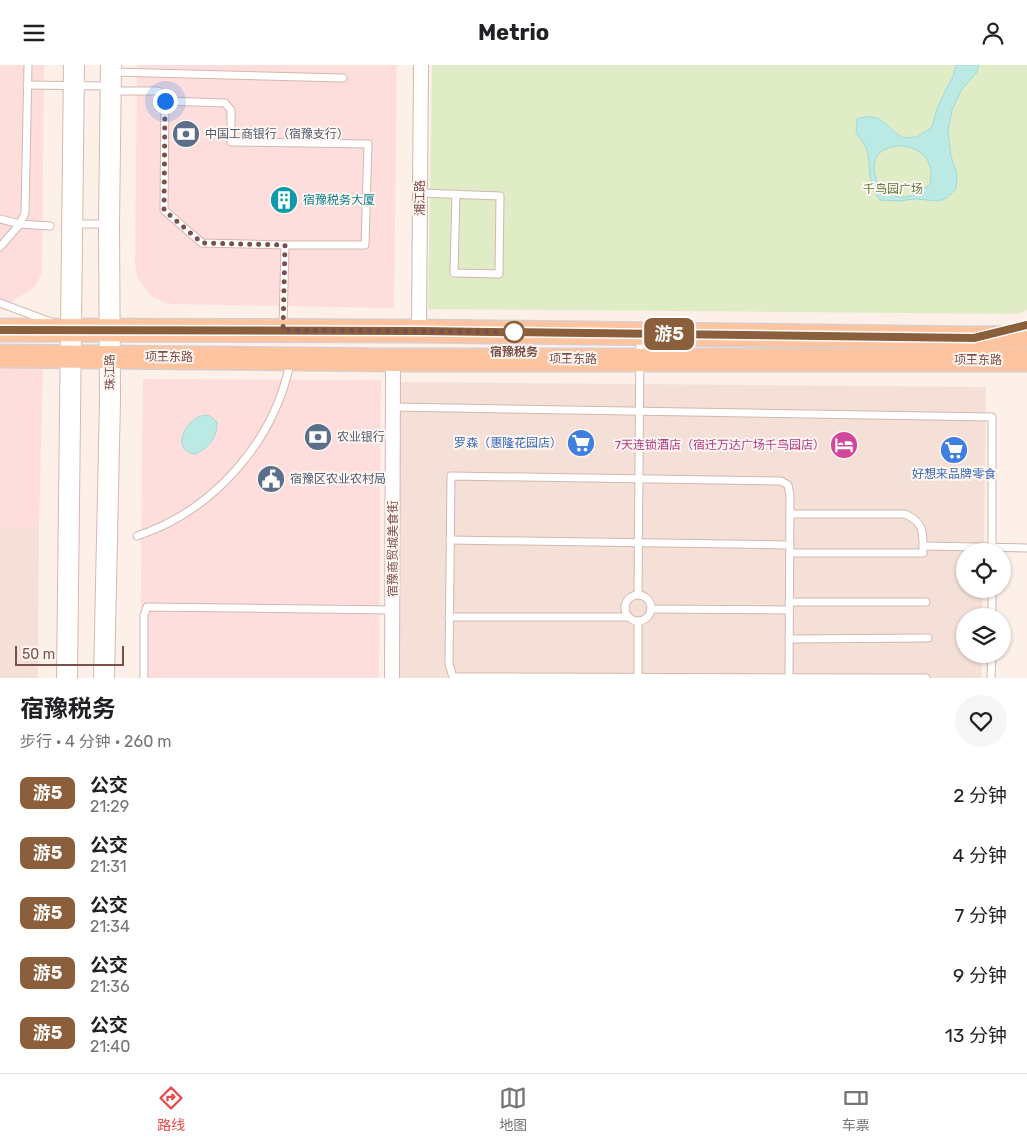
<!DOCTYPE html>
<html lang="zh">
<head>
<meta charset="utf-8">
<style>
	body { margin:0; font-family:Rubik,"Noto Sans SC",sans-serif; background:#f6f6f6; color:#202124; height:100vh; display:flex; flex-direction:column; font-size:19px; white-space:nowrap }
	* { box-sizing:border-box; margin:0 }
	p { font-size:16px; color:#757577 }
	.icon { flex:none; width:28px; height:28px; fill:none; stroke:currentColor; stroke-width:2; stroke-linecap:round; stroke-linejoin:round }
	.map { position:relative; height:613px; overflow:hidden }
	.sheet { display:flex; flex-direction:column; background:#fff; flex:1 }
	.sheet>* { flex:none }
	.badge { padding:0 10px; border-radius:8px; font-size:18px; line-height:32px }
	.controls { position:absolute; left:956px; top:478px; display:grid; gap:10px }
	.controls a { display:grid; place-items:center; width:55px; height:55px; border-radius:50%; background:#fff; box-shadow:0 1px 4px #0004; font-size:25px }
	.scale { position:absolute; left:15px; bottom:12px; width:109px; box-sizing:border-box; padding-left:5px; border:2px solid #7a504a; border-top:0; font-size:14px; line-height:18px; white-space:nowrap; color:#7a504a; -webkit-text-stroke:4px #fff5f0; paint-order:stroke }
	.you { position:absolute; width:25px; height:25px; margin:-12px; border:4px solid #fff; border-radius:50%; background:#1a73e8; box-shadow:0 0 0 8px #1a73e833 }
	.map>.badge { position:absolute; translate:-50% -50%; box-shadow:0 0 0 2px #fff }
	.round { display:grid; place-items:center; flex:none; width:52px; height:52px; border-radius:26px; background:#f6f6f6 }
	.overview { display:flex; align-items:center; justify-content:space-between; height:85px; padding:0 20px }
	h1 { font-size:24px; font-weight:700; line-height:38px }
	ul { padding:0; list-style:none }
	li { display:flex; align-items:center; gap:15px; height:60px; padding:0 20px }
	li div { flex:1 }
	li b { display:block; font-size:19px }
	li em { font-style:normal }
	li .badge { min-width:55px; font-weight:700; text-align:center }
	header { display:flex; justify-content:space-between; align-items:center; height:65px; padding:0 20px; background:#fff; font-size:22px; font-weight:700 }
	.dock { display:flex; justify-content:space-around; align-items:center; height:70px; border-top:1px solid #e0e0e0; background:#fff; font-size:14px; color:#757577 }
	.dock a { display:grid; justify-items:center; gap:2px }
	.dock .selected { color:#eb4a4d }
	.map>svg:first-child { display:block }
	.residential { fill:#f5e0d7 }
	.commercial { fill:#fededc }
	.green { fill:#dfecc6 }
	.water { fill:#bbe9e4; stroke:#a1dbd6; fill-rule:evenodd }
	.lines { fill:none; stroke-linecap:round; stroke-linejoin:round }
	.lane-casing { stroke:#d3b7b0; stroke-width:9 }
	.street-casing { stroke:#d3b7b0; stroke-width:16 }
	.secondary-casing { stroke:#d8b8b0; stroke-width:22 }
	.primary-casing { stroke:#dacecc; stroke-width:25 }
	.lane { stroke:#fff; stroke-width:7 }
	.street { stroke:#fff; stroke-width:14 }
	.secondary { stroke:#fff; stroke-width:20 }
	.primary { stroke:#fec39f; stroke-width:22 }
	.line-casing { stroke:#fff; stroke-width:11 }
	.line { stroke:#8b5e3c; stroke-width:8 }
	.walk { stroke:#7a504a; stroke-width:5; stroke-dasharray:0 9 }
	.stop-dot { fill:#fff; stroke:#8b5e3c; stroke-width:2.5 }
	.labels { text-anchor:middle; dominant-baseline:central; stroke-width:4; stroke-linejoin:round; paint-order:stroke }
	.service-label { font-size:12px; fill:#4e5e75; stroke:#fff5f0; text-anchor:start }
	.park-label { font-size:12px; fill:#5e7a3f; stroke:#fff5f0 }
	.street-label { font-size:12px; fill:#7a504a; stroke:#fff5f0 }
	.culture-label { font-size:12px; fill:#0d838f; stroke:#fff5f0; text-anchor:start }
	.stop-label { font-size:12px; font-weight:bold; fill:#7a504a; stroke:#fff5f0 }
	.shop-label { font-size:12px; fill:#366cbe; stroke:#fff5f0; text-anchor:end }
	.hotel-label { font-size:12px; fill:#b23c85; stroke:#fff5f0; text-anchor:end }
</style>
</head>
<body>
<header><svg class="icon" aria-label="menu" viewBox="0 0 24 24"><path d="M4 6h16M4 12h16M4 18h16"/></svg>Metrio<svg class="icon" aria-label="person" viewBox="0 0 24 24"><circle cx="12" cy="8" r="4"/><path d="M4 21q1-7 8-7t8 7"/></svg></header>
<div class="map">
<svg width="1027" height="613" viewBox="0 0 1027 613">
	<rect width="100%" height="100%" fill="#fdf0e9"/>
	<g class="residential">
		<path d="M 399,317 L 986,322 L 984,486 L 965,486 L 965,524 L 983,524 L 982,551 L 965,551 L 965,589 L 982,589 L 981,613 L 400,613 Z"/>
		<path d="M 0,462 L 39,462 L 38,613 L 0,613 Z"/>
	</g>
	<g class="commercial">
		<path d="M 0,0 L 44,0 L 42,209 L 33,223 L 0,244 Z"/>
		<path d="M 137,0 L 397,0 L 394,243 L 167,239 L 150,230 L 138,214 L 135,199 Z"/>
		<path d="M 43,301 L 39,462 L 0,462 L 0,302 Z"/>
		<path d="M 143,314 L 381,315 L 379,613 L 140,613 Z"/>
	</g>
	<path class="green" d="M 432,0 L 1027,0 L 1027,245 L 1018,249 L 428,244 Z"/>
	<g class="water">
		<path d="M 956,0 L 979,0 L 977,7 L 962,24 L 952,45 L 948,66 L 951,91 L 957,109 L 956,124 L 947,133 L 938,136 L 916,134 L 898,136 L 880,135 C 867,122 871,102 867,85 C 865,79 860,73 856,68 L 857,54 C 882,46 884,61 903,73 L 917,72 L 932,62 L 937,44 L 946,24 L 953,12 ZM 903,81 C 925,84 934,99 930,119 C 913,132 904,137 882,126 C 873,110 867,89 891,82 C 895,81 900,81 903,81 Z"/>
		<path d="M 206,350 L 210,351 L 217,357 C 218,372 208,383 196,389 C 170,387 184,352 206,350 Z"/>
	</g>
	<g class="lines">
		<defs>
			<g id="lane">
				<path d="M 112,7 L 343,13"/>
				<path d="M 27,20 L 108,21"/>
				<path d="M 113,26 L 158,26 L 164,29 L 165,33 L 164,145 L 202,178 L 285,180 L 365,180 L 368,79 L 231,77 L 231,45 L 225,38 L 165,36"/>
				<path d="M 420,128 L 500,131 L 499,209 L 454,208 L 456,129"/>
				<path d="M 0,154 L 20,159 L 50,161"/>
				<path d="M 74,159 L 108,159"/>
				<path d="M 0,182 L 20,159 L 25,148 L 28,0"/>
				<path d="M 0,238 L 51,257"/>
				<path d="M 283,262 L 285,180"/>
				<path d="M 393,342 L 992,352 L 992,486"/>
				<path d="M 137,471 C 213,446 274,377 290,298"/>
				<path d="M 450,475 L 790,480"/>
				<path d="M 923,481 L 1027,483"/>
				<path d="M 790,488 L 923,488 C 923,468 925,458 905,449 L 790,449"/>
				<path d="M 638,530 L 640,270"/>
				<circle cx="638" cy="543" r="13"/>
				<path d="M 789,537 L 926,537"/>
				<path d="M 651,544 L 789,545"/>
				<path d="M 992,551 L 992,524"/>
				<path d="M 449,552 L 629,552"/>
				<path d="M 789,574 L 928,573"/>
				<path d="M 144,613 L 144,550 L 147,542 L 392,545"/>
				<path d="M 638,613 L 638,556"/>
				<path d="M 789,613 L 790,430 L 788,420 L 781,416 L 451,411 L 449,599 L 453,612 L 926,613"/>
				<path d="M 991,613 L 992,589"/>
			</g>
			<g id="street">
				<path d="M 419,266 L 421,0"/>
				<path d="M 392,613 L 393,295"/>
			</g>
			<g id="secondary">
				<path d="M 67,613 L 74,0"/>
				<path d="M 104,613 L 110,334 L 109,159 L 111,0"/>
			</g>
			<g id="primary">
				<path d="M 0,265 L 419,266 L 974,273 L 1027,272"/>
				<path d="M 0,291 L 393,295 L 1027,295"/>
			</g>
		</defs>
		<use href="#lane" class="lane-casing"/>
		<use href="#street" class="street-casing"/>
		<use href="#secondary" class="secondary-casing"/>
		<use href="#primary" class="primary-casing"/>
		<use href="#lane" class="lane"/>
		<use href="#street" class="street"/>
		<use href="#secondary" class="secondary"/>
		<use href="#primary" class="primary"/>
	</g>
	<g class="lines">
		<defs>
			<path id="line" d="M 0,265 L 419,266 L 974,273 L 1027,260"/>
		</defs>
		<use href="#line" class="line-casing"/>
		<use href="#line" class="line"/>
		<path class="walk" d="M 165,36 L 164,145 L 202,178 L 285,180 L 283,265 L 514,267"/>
	</g>
	<defs>
		<symbol id="bank-disc" viewBox="-11 -11 22 22"><circle r="9.5" fill="#5c6f8a" stroke="#fff5f0"/><path d="M-6-4H6V4H-6ZM0-2.3a2.3 2.3 0 1 0 0 4.6a2.3 2.3 0 1 0 0-4.6Z" fill="#fff"/></symbol>
		<symbol id="building-disc" viewBox="-11 -11 22 22"><circle r="9.5" fill="#0f9aa8" stroke="#fff5f0"/><path d="M-4-6H4V6H1V3H-1V6H-4ZM-2.5-4.3h1.7v1.8h-1.7ZM.8-4.3h1.7v1.8H.8ZM-2.5-1h1.7V.8h-1.7ZM.8-1h1.7V.8H.8Z" fill="#fff"/></symbol>
		<symbol id="supermarket-disc" viewBox="-11 -11 22 22"><circle r="9.5" fill="#3f7fe0" stroke="#fff5f0"/><path d="M-6-5.5h2.5l.6 2H6L4.5 2H-2.5L-4.4-4H-6ZM-1.5 3.2a1.3 1.3 0 1 0 .1 0ZM3 3.2a1.3 1.3 0 1 0 .1 0Z" fill="#fff"/></symbol>
		<symbol id="hotel-disc" viewBox="-11 -11 22 22"><circle r="9.5" fill="#d1479c" stroke="#fff5f0"/><path d="M-6-4.5h1.5V1H6V5H4.5V3h-9V5H-6ZM-4 0a1.8 1.8 0 1 1 3.6 0ZM.5 0V-2.5h3Q6-2.5 6 0Z" fill="#fff"/></symbol>
		<symbol id="civic-disc" viewBox="-11 -11 22 22"><circle r="9.5" fill="#5c6f8a" stroke="#fff5f0"/><path d="M-.6-6.5H3V-4.5H.6V-3L4-1V1h2V6H-6V1h2V-1L-.6-3ZM-1.2 2.5V6h2.4V2.5Z" fill="#fff"/></symbol>
	</defs>
	<g fill-rule="evenodd">
		<use href="#bank-disc" x="170" y="53" width="32" height="32"/>
		<use href="#building-disc" x="268" y="119" width="32" height="32"/>
		<use href="#bank-disc" x="302" y="356" width="32" height="32"/>
		<use href="#supermarket-disc" x="565" y="362" width="32" height="32"/>
		<use href="#hotel-disc" x="828" y="364" width="32" height="32"/>
		<use href="#supermarket-disc" x="938" y="369" width="32" height="32"/>
		<use href="#civic-disc" x="255" y="398" width="32" height="32"/>
	</g>
	<circle class="stop-dot" cx="514" cy="267" r="10"/>
	<g class="labels">
		<g class="service-label">
			<text x="205" y="69">中国工商银行（宿豫支行）</text>
			<text x="337" y="372">农业银行</text>
			<text x="290" y="414">宿豫区农业农村局</text>
		</g>
		<g class="park-label">
			<text x="893" y="124">千鸟园广场</text>
		</g>
		<g class="street-label">
			<text transform="translate(420 133) rotate(-90)">湘江路</text>
			<text x="169" y="292">项王东路</text>
			<text x="573" y="294">项王东路</text>
			<text x="978" y="295">项王东路</text>
			<text transform="translate(110 307) rotate(-91)">珠江路</text>
			<text transform="translate(393 484) rotate(-90)">宿豫商贸城美食街</text>
		</g>
		<g class="culture-label">
			<text x="303" y="135">宿豫税务大厦</text>
		</g>
		<g class="stop-label">
			<text x="514" y="287">宿豫税务</text>
		</g>
		<g class="shop-label">
			<text x="562" y="378">罗森（惠隆花园店）</text>
			<text x="954" y="409" text-anchor="middle">好想来品牌零食</text>
		</g>
		<g class="hotel-label">
			<text x="825" y="380">7天连锁酒店（宿迁万达广场千鸟园店）</text>
		</g>
	</g>
</svg>
<div class="controls">
<a><svg class="icon" aria-label="locate" viewBox="0 0 24 24"><circle cx="12" cy="12" r="6"/><path d="M12 2v4M12 18v4M2 12h4M18 12h4"/></svg></a>
<a><svg class="icon" aria-label="layers" viewBox="0 0 24 24"><path d="M12 4l9 5-9 5-9-5zM3 14l9 5 9-5"/></svg></a>
</div>
<div class="scale">50 m</div>
<div class="you" style="left:165px;top:36px"></div>
<b class="badge" style="left:669px;top:269px;background:#8b5e3c;color:#fff">游5</b>
</div>
<section class="sheet">
<div class="overview"><div><h1>宿豫税务</h1><p>步行 · 4 分钟 · 260 m</p></div><a class="round"><svg class="icon" aria-label="heart" viewBox="0 0 24 24"><path d="M12 20l-8-8c-3-5 5-10 8-4 3-6 11-1 8 4z"/></svg></a></div>
<ul>
<li><span class="badge" style="background:#8b5e3c;color:#fff">游5</span><div><b>公交</b><p>21:29</p></div><em>2 分钟</em></li>
<li><span class="badge" style="background:#8b5e3c;color:#fff">游5</span><div><b>公交</b><p>21:31</p></div><em>4 分钟</em></li>
<li><span class="badge" style="background:#8b5e3c;color:#fff">游5</span><div><b>公交</b><p>21:34</p></div><em>7 分钟</em></li>
<li><span class="badge" style="background:#8b5e3c;color:#fff">游5</span><div><b>公交</b><p>21:36</p></div><em>9 分钟</em></li>
<li><span class="badge" style="background:#8b5e3c;color:#fff">游5</span><div><b>公交</b><p>21:40</p></div><em>13 分钟</em></li>
</ul>
</section>
<nav class="dock">
<a class="selected"><svg class="icon" aria-label="directions" viewBox="0 0 24 24"><path d="M12 3l9 9-9 9-9-9zM9 14v-3h6M13 9l2 2-2 2"/></svg>路线</a>
<a><svg class="icon" aria-label="map" viewBox="0 0 24 24"><path d="M3 6l6-2 6 2 6-2v14l-6 2-6-2-6 2zM9 4v14M15 6v14"/></svg>地图</a>
<a><svg class="icon" aria-label="tickets" viewBox="0 0 24 24"><path d="M3 7h18v10H3zM15 7v10"/></svg>车票</a>
</nav>
</body>
</html>
